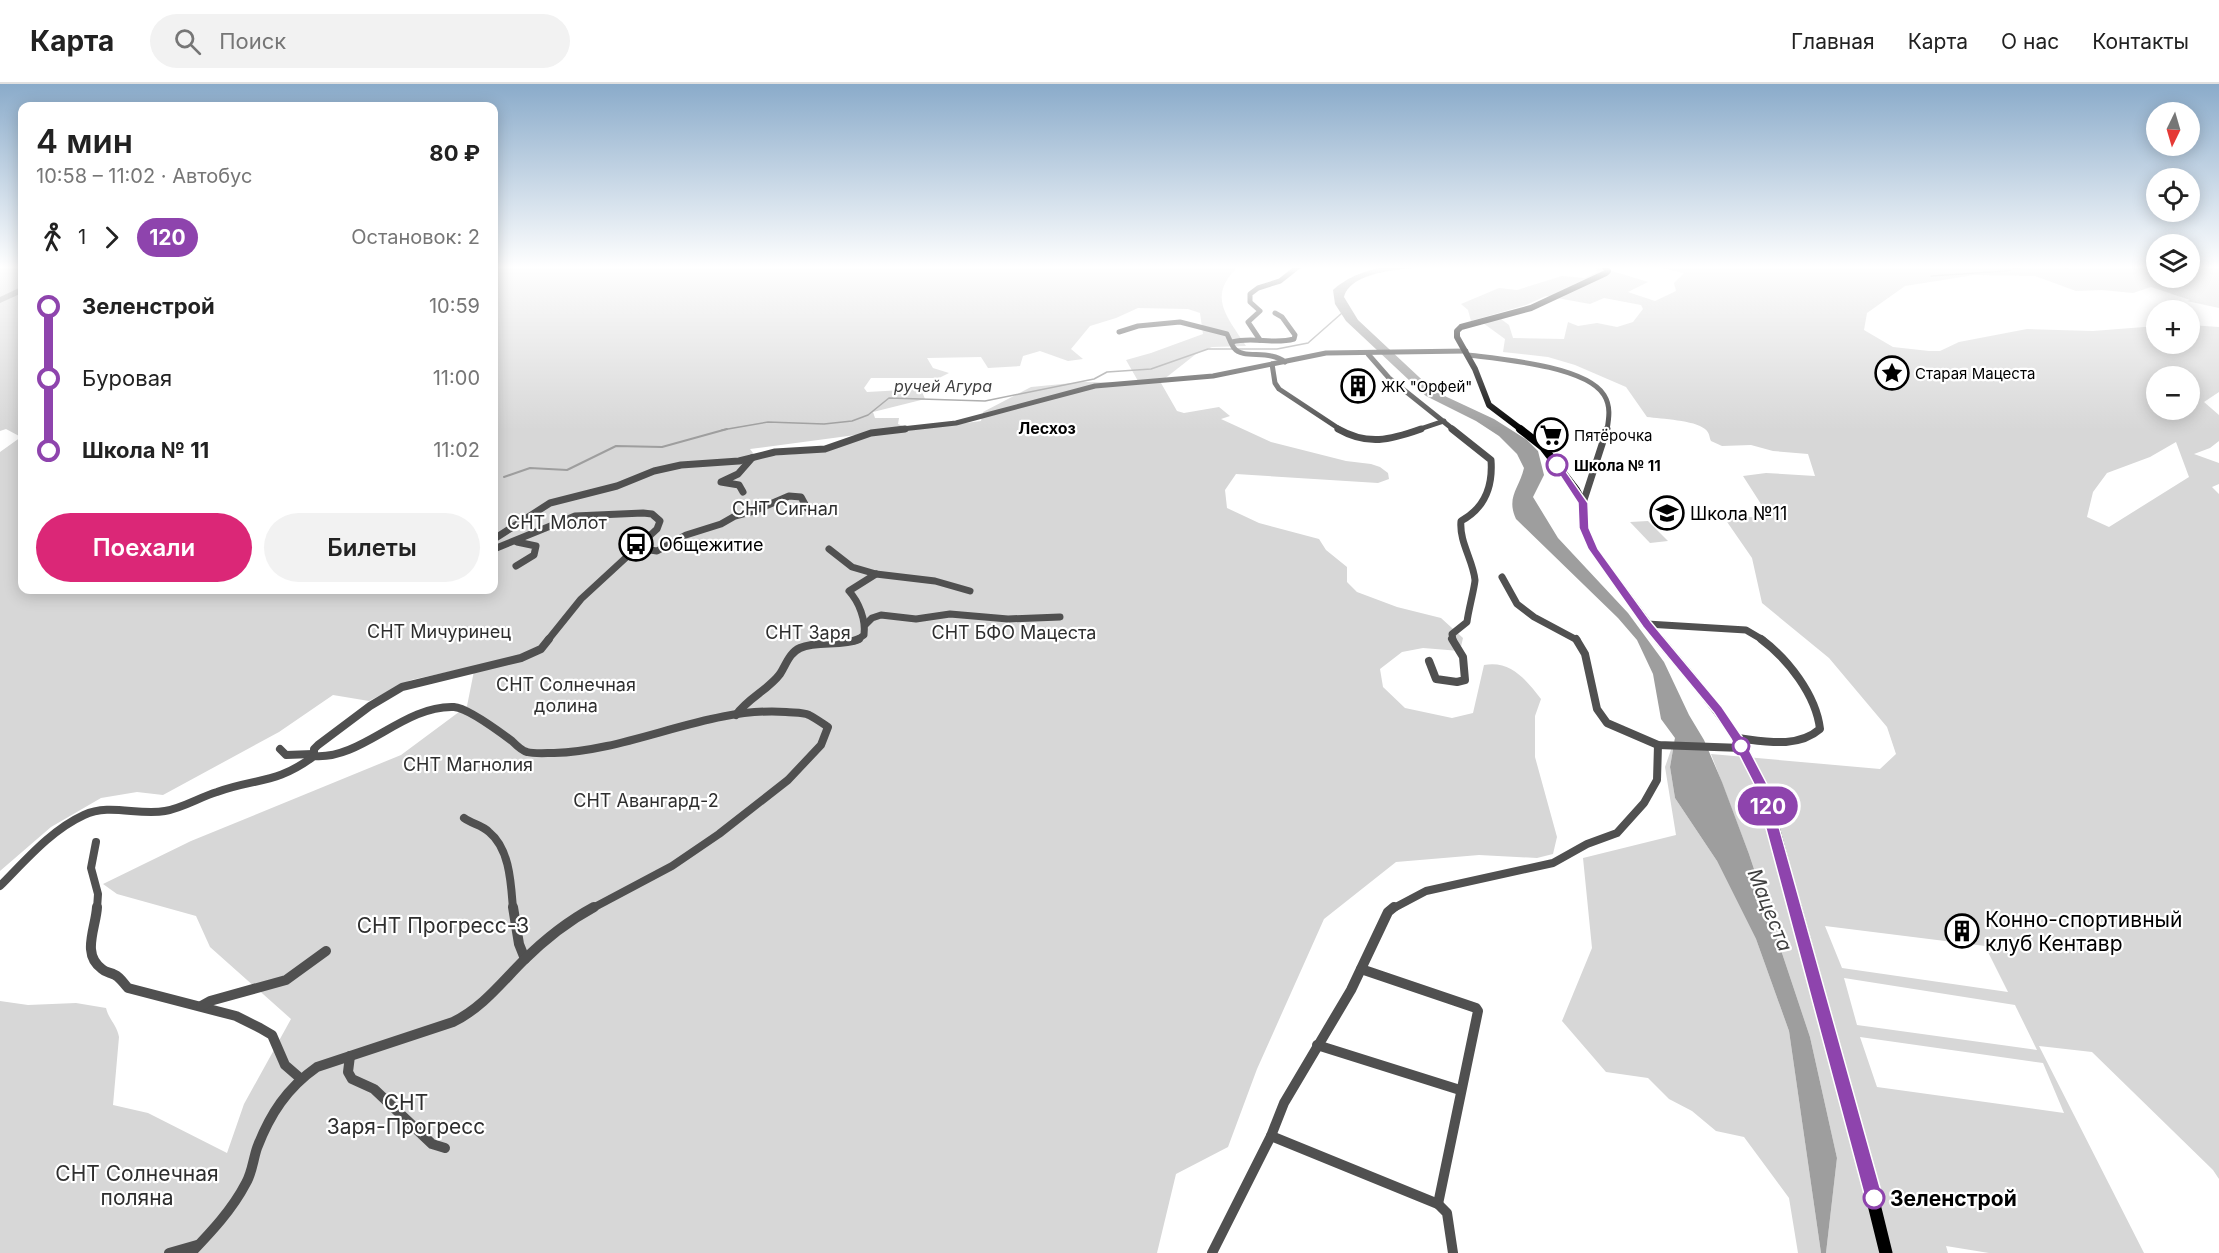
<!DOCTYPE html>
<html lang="ru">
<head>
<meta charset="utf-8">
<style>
	body { margin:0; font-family:Inter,sans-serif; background:#f2f2f2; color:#222; height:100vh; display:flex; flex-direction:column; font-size:22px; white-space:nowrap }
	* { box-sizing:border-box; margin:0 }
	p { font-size:20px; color:#767676 }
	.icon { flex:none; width:33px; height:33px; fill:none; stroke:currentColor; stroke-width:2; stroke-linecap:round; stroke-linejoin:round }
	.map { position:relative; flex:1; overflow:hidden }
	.side { position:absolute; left:18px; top:18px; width:480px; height:492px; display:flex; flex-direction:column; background:#fff; border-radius:12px; box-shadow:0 3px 15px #0003 }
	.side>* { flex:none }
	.badge { padding:0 12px; border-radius:20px; font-size:21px; line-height:39px }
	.needle { width:39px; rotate:185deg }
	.buttons { position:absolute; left:2146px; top:18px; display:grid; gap:12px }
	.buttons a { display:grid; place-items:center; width:54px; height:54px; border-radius:50%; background:#fff; box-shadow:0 3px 15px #0003; font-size:30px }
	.map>.badge { position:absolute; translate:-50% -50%; box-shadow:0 0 0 3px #fff }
	.legs { display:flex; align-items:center; gap:9px; height:66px; padding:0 18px; font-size:20px }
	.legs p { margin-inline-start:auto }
	.overview { display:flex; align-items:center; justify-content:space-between; height:102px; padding:0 18px }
	h1 { font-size:33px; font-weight:600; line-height:45px }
	.primary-button { display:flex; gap:12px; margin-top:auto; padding:12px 18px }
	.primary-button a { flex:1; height:69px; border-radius:36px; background:#db2777; color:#fff; font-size:24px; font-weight:600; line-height:69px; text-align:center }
	.primary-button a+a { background:#f2f2f2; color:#222 }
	ul { padding:0 18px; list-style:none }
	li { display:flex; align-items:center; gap:21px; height:72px; font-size:22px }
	li i { display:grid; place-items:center; width:9px; height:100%; margin:0 8px; background:currentColor }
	li i::after { content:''; width:15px; height:15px; margin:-8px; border:4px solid; border-radius:50%; background:#fff }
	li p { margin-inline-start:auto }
	li:first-child i { background:linear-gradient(#0000 50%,currentColor 0) }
	li:last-child i { background:linear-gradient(currentColor 50%,#0000 0) }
	header { display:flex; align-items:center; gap:36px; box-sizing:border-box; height:84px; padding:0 30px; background:#fff; border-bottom:2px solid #e0e0e0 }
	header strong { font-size:28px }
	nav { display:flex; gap:33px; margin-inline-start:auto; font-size:21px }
	.search { width:420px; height:54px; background:#f2f2f2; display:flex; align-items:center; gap:15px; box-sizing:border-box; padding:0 21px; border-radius:33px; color:#767676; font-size:22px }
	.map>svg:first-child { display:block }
	.green { fill:#d7d7d7; fill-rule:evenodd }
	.water { fill:#9e9e9e }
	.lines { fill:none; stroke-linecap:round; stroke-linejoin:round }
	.stream-far1 { stroke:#9e9e9e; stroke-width:1.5 }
	.stream { stroke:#9e9e9e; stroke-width:2 }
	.river { fill:#9e9e9e; fill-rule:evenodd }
	.minor-far3 { stroke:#505050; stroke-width:5 }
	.minor-far2 { stroke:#505050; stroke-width:7 }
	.minor-far1 { stroke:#505050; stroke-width:8 }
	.minor { stroke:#505050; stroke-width:10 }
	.major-far3 { stroke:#000; stroke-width:6 }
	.major-far2 { stroke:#000; stroke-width:8 }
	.major-far1 { stroke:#000; stroke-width:10 }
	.major { stroke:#000; stroke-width:13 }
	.line-1 { fill:#8e44ad; stroke:#fff; stroke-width:1.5 }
	.stop-1-dot { fill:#fff; stroke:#8e44ad; stroke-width:3 }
	.labels { text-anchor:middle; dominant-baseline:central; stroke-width:4.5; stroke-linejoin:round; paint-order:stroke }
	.far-poi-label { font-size:15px; fill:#000; stroke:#fff; text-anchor:start }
	.far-stop-label { font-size:15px; font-weight:bold; fill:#000; stroke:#fff; text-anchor:start }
	.far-water-label { font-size:16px; font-style:italic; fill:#3f3f3f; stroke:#fff }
	.far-neighbourhood-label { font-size:16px; font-weight:bold; fill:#000; stroke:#fff }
	.park-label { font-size:18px; fill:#2e2e2e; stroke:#fff }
	.poi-label { font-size:18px; fill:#000; stroke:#fff; text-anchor:start }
	.water-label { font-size:20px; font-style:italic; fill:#3f3f3f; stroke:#fff }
	.near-poi-label { font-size:21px; fill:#000; stroke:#fff; text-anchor:start }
	.near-park-label { font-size:21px; fill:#2e2e2e; stroke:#fff }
	.near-stop-label { font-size:21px; font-weight:bold; fill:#000; stroke:#fff; text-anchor:start }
</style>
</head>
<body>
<header>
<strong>Карта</strong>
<div class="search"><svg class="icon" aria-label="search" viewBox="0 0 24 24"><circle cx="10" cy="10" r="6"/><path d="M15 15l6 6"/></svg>Поиск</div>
<nav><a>Главная</a><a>Карта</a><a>О нас</a><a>Контакты</a></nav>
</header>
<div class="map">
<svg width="2219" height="1169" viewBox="0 0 2219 1169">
	<rect width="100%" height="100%" fill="#fff"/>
	<g class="green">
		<path d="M 0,182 L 22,182 L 22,506 L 494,506 L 494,182 L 1239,182 C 1206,212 1227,232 1246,262 L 1212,263 L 1196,270 L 1163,296 L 1138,297 L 1126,276 L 1151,269 L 1203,250 L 1200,229 L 1188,225 L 1138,224 L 1116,234 L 1090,242 L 1071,265 L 1083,275 L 1068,277 L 1040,267 L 1023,272 L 1020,282 L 988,284 L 981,273 L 927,274 L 933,284 L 949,289 L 939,294 L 871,294 L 864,304 L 867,308 L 921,305 L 925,315 L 873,328 L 875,334 L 899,334 L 898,340 L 908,344 L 750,365 L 756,373 L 821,368 L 874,351 L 981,337 L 983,328 L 1031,303 L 1083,298 L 1161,299 L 1177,327 L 1184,329 L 1219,323 L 1230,332 L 1221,335 L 1271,358 L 1346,377 L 1371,380 L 1380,383 L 1388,389 L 1389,395 L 1378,399 L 1236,390 L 1225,406 L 1227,424 L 1259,439 L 1319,455 L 1326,466 L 1347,483 L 1347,498 L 1357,508 L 1397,523 L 1441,534 L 1463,554 L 1460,567 L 1423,564 L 1402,568 L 1380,585 L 1383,603 L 1405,624 L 1452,634 L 1473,629 L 1484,581 C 1511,576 1526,596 1541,615 L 1535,632 L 1535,673 L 1557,753 L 1553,770 L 1537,774 L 1479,771 L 1396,778 L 1324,835 L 1257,985 L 1228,1063 L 1176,1090 L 1157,1169 L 0,1169 L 0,917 L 28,921 L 76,919 L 106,924 C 109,936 117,941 119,953 L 113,1021 L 148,1029 L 227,1069 L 244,1020 L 291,935 L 210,863 L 196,832 L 117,810 L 103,800 L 191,757 L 401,671 L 467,622 L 475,582 L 411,596 L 369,617 L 333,611 L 279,648 L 163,711 L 137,708 L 101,714 L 51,743 L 0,787 L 0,368 L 21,353 L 6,345 L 0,347 Z"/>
		<path d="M 1596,182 L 1648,198 L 1628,208 L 1655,217 L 1676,207 L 1674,199 L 1684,189 L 1652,182 L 2157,182 L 2157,194 L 2190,194 L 2190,182 L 2219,182 L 2219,224 L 2187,217 L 2190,216 L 2151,203 L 2133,209 L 2102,206 L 2076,207 L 2035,192 L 1974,191 L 1905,202 L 1867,229 L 1864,246 L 1893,263 L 1929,267 L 1940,267 L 1959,258 L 2027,245 L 2093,247 L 2157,242 L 2157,260 L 2190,260 L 2190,241 L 2219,243 L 2219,308 L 2204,318 L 2219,331 L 2219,357 L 2210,364 L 2194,370 L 2219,379 L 2219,400 L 2212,403 L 2219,410 L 2219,1095 L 2213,1086 L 2092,968 L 2039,962 L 2144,1169 L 1989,1169 L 1946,1162 L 1948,1169 L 1826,1169 L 1837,1074 L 1810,953 L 1749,770 L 1711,670 L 1880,685 L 1896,670 L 1887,643 L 1829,574 L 1762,519 L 1752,474 L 1723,432 L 1770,434 L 1743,392 L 1766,389 L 1815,392 L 1808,370 L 1773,367 L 1751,361 L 1722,362 L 1711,357 C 1709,353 1710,349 1705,345 C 1694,336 1662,335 1647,333 L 1626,303 L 1575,281 L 1548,273 L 1503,268 L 1505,255 L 1483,239 L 1501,235 L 1509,241 L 1513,254 L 1564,255 L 1568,238 L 1578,242 L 1597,239 L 1617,243 L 1633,238 L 1643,225 L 1641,221 L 1604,214 L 1590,220 L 1546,212 L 1526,221 L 1471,237 L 1468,226 L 1461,220 L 1499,204 L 1517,206 L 1562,192 L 1585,194 L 1597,188 ZM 2157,292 L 2190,292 L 2190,326 L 2157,326 ZM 2176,358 L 2189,393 L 2109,443 L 2087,433 L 2093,408 L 2107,389 L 2150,373 ZM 1825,842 L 1985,862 L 2008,908 L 1842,884 ZM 1844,894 L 2015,921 L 2037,966 L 1857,941 ZM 1860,953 L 2043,979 L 2064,1029 L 1877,1003 Z"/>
		<path d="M 1648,437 L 1668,457 L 1650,459 L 1630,438 Z"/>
		<path d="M 1675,654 L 1670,683 L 1675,714 L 1717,777 L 1756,855 L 1789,947 L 1821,1169 L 1798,1169 L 1789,1114 L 1744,1053 L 1716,1047 L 1692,1027 L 1669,1015 L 1648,994 L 1606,988 L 1562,937 L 1592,864 L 1583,774 L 1676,751 L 1665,683 Z"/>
	</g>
	<path class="water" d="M 1388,182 L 1434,182 C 1409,185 1352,185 1344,213 L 1358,236 L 1434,307 L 1494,335 L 1527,356 L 1538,367 L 1544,391 L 1533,413 L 1558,454 L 1628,529 L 1664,578 L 1689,631 L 1704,656 L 1722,698 L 1749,770 L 1810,953 L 1837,1074 L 1826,1169 L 1821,1169 L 1789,947 L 1756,855 L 1717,777 L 1675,714 L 1670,683 L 1675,654 L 1661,635 L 1653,590 L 1637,556 L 1618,534 L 1516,435 C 1506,413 1519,405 1524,384 L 1517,370 L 1499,352 L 1476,337 L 1426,312 L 1346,237 L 1335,220 L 1333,206 C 1350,191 1366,187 1388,182 Z"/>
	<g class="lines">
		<g class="stream-far1">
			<path d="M 1931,192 L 2005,187 L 2028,182 L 2068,184 L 2077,182"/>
			<path d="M 1237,265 L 1277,265 L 1308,259 L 1342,229"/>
			<path d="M 722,346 L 768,338 L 824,340 L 852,337 L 868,331 L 889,314 L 985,317 L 1094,295 L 1107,288 L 1151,285 L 1208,265 L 1232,265"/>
		</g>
		<path class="stream" d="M 504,393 L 530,384 L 567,386 L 616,362 L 662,363 L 727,345"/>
		<path class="river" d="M 19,204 L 22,204 L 22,209 L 0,219 L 0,213 Z"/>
		<g class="minor-far3">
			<path d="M 1119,248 L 1138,242 L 1180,238 L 1227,250 C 1229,254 1231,260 1234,264 C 1243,276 1269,265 1285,278"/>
			<path d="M 1260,256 L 1248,238 L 1260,227 L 1250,218 L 1250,210 L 1258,204 L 1280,197 L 1299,182"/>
			<path d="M 1232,258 C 1253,252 1273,261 1294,255 L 1295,251 L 1282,233 L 1275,229"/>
			<path d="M 1368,270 L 1389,294 L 1454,346"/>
			<path d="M 1468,271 C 1500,275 1586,282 1604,311 C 1611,322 1609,334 1607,346"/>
			<path d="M 1272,280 L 1275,299 L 1279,305 L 1341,346"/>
			<path d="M 893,346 L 956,339 L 1095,302 L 1213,292 L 1326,269 L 1466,267"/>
			<path d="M 1417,346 L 1444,337"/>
		</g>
		<g class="minor-far2">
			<path d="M 1338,345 C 1368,362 1390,356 1421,345"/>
			<path d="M 1452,345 L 1491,376 C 1493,403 1485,424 1461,437 C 1459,458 1473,476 1475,496 C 1475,502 1468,528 1467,538 L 1452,550 L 1453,556"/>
			<path d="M 743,408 L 739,401 L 721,398 L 738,390 L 752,374"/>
			<path d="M 1583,419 L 1607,345"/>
			<path d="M 494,455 L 550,419 L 617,402 L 654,387 L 681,381 L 739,377 L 775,368 L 825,365 L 871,349 L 905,345"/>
			<path d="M 636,464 L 657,467 L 686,451 L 721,440 L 735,432 L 754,427 L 789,412 L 801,413 L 807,424"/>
			<path d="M 494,465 L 575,432 L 643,429 L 652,430 L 660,437 L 657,445 L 581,515 L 548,556"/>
			<path d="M 829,465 L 852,483 L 876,490 L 935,497 L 970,507"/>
			<path d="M 516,482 L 534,471 L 536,462 L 517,458"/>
			<path d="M 1502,493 L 1517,520 L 1534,533 L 1577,556"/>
			<path d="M 1647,540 L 1746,546 L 1763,556"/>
			<path d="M 865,541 L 872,534 L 881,531 L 916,535 L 950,530 L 1008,535 L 1060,533"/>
			<path d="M 857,556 L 864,551 C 866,536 859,518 849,507 L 876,490"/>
		</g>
		<g class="minor-far1">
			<path d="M 1576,555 L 1585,570 L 1597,625 L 1607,639 L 1658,661 L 1742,664"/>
			<path d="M 1429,577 L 1436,595 L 1457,598 L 1465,596 L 1463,573 L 1452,555"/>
			<path d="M 736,631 C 748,614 768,606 780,590 C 786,581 789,569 800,564 C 818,556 841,563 859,555"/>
			<path d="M 1737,654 C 1764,657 1797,665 1820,645 C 1816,611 1788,575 1761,555"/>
			<path d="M 280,665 L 286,671 L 313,670"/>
			<path d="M 314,672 L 314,665 L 318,661 L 370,622 L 402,603 L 521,574 L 541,565 L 549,555"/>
			<path d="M 464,734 C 472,740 482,741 489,748 C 510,765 511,800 513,825"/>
			<path d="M 96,758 L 91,784 L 98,810 L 97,825"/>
			<path d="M 0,802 C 25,777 51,746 84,731 C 109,719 139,732 165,727 C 183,724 200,713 217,708 C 256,694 277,700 314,672 C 362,676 403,621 454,623 C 468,624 500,648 512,657 C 516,661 522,667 527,668 C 534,670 546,669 554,669 C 631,667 709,622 786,628 C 793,629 802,628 809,631 C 815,634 822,639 828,643 L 821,661 L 788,696 L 719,750 L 672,782 L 591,825"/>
			<path d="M 1392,825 L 1426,807 L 1553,779 L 1587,760 L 1617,749 L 1644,719 L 1657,696 L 1658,661"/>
		</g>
		<g class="minor">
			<path d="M 97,823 C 96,844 81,870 102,885 C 106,889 110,888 115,891 C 120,893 124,900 128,904 L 236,932 L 260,944 L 272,951 L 285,981 L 300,994"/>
			<path d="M 513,823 L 519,860 L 525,875"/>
			<path d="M 1361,885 L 1476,924 L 1478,927 L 1438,1120"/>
			<path d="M 201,922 L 210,917 L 286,896 L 326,867"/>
			<path d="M 1317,961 L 1460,1006"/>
			<path d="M 350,972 L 348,988 L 352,995 L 374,1005 L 432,1060 L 445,1064"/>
			<path d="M 1271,1052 L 1438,1120 L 1447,1129 L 1453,1169"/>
			<path d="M 169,1169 L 197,1161"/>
			<path d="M 191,1169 C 211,1148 232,1126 246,1099 C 252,1089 253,1076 257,1064 C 270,1030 287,1004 317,983 L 453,938 C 482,924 501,899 523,877 C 544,856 568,837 594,823"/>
			<path d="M 1212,1169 L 1271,1052 L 1284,1019 L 1351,906 L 1388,828 L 1394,823"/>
		</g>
		<path class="major-far3" d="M 1522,346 L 1489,321 L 1475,285 L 1457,253 L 1457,247 L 1461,243 L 1531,224 L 1606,189 L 1608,187 L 1604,182"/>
		<path class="major-far2" d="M 1520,345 L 1543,363 L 1576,406 L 1583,419 L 1584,444 L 1593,465 L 1660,556"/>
		<path class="major-far1" d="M 1659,555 C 1693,596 1730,636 1753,684 C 1774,728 1783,779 1796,825"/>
		<path class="major" d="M 1795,823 L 1846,1007 L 1886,1169"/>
	</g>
	<linearGradient id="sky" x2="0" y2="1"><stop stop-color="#8aabca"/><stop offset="0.53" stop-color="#fff"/><stop offset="1" stop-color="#fff" stop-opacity="0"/></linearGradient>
	<rect width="2219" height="346" fill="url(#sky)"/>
	<path class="line-1" d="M 1554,379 L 1560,379 L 1588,419 L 1589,444 L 1598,465 L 1651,538 L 1722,623 L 1743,654 L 1767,700 L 1883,1114 L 1880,1120 L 1874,1123 L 1868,1120 L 1865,1114 L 1754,700 L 1731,655 L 1714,629 L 1643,543 L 1588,465 L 1579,444 L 1578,419 L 1553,381 Z"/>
	<defs>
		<symbol id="sight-ring" viewBox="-11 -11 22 22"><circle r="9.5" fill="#fff" stroke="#000" stroke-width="1.5"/><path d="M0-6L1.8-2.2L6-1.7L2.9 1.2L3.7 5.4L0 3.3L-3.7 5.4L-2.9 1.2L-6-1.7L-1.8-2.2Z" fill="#000"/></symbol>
		<symbol id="building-ring" viewBox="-11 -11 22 22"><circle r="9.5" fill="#fff" stroke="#000" stroke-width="1.5"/><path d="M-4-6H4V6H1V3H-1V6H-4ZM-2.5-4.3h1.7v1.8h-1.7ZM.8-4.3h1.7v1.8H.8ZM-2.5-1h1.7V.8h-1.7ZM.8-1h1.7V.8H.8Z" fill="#000"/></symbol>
		<symbol id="supermarket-ring" viewBox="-11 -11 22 22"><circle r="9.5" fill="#fff" stroke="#000" stroke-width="1.5"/><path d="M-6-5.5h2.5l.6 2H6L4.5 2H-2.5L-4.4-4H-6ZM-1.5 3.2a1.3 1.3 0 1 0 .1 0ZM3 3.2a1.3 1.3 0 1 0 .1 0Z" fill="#000"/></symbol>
		<symbol id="school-ring" viewBox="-11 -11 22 22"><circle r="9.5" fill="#fff" stroke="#000" stroke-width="1.5"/><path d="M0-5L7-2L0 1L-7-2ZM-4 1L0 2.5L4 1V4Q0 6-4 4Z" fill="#000"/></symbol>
		<symbol id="bus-ring" viewBox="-11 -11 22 22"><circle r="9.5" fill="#fff" stroke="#000" stroke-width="1.5"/><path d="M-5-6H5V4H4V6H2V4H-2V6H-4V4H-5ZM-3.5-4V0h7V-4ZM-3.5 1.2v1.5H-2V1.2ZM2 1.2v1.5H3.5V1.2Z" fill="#000"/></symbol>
	</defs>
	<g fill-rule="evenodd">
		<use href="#sight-ring" x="1873" y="270" width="38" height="38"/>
		<use href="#building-ring" x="1339" y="283" width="38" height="38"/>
		<use href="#supermarket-ring" x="1532" y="332" width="38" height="38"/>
		<use href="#school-ring" x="1648" y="410" width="38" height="38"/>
		<use href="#bus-ring" x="617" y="441" width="38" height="38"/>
		<use href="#building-ring" x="1943" y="828" width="38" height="38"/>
	</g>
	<g class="stop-1-dot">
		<circle cx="1557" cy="381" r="10"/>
		<circle cx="1741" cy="662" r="8"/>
		<circle cx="1874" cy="1114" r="10"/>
	</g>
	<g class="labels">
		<g class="far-poi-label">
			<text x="1915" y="289">Старая Мацеста</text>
			<text x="1381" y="302">ЖК "Орфей"</text>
			<text x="1574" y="351">Пятёрочка</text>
		</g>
		<g class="far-stop-label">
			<text x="1574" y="381">Школа № 11</text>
		</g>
		<g class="far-water-label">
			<text x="943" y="302">ручей Агура</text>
		</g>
		<g class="far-neighbourhood-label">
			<text x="1047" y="344">Лесхоз</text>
		</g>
		<g class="park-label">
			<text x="785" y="424">СНТ Сигнал</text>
			<text x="557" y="438">СНТ Молот</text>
			<text x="439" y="547">СНТ Мичуринец</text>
			<text x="808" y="548">СНТ Заря</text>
			<text x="1014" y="548">СНТ БФО Мацеста</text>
			<text x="566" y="600">СНТ Солнечная<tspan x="566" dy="21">долина</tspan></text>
			<text x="468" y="680">СНТ Магнолия</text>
			<text x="646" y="716">СНТ Авангард-2</text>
		</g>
		<g class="poi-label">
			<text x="1690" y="429">Школа №11</text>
			<text x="659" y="460">Общежитие</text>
		</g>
		<g class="water-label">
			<text transform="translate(1770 826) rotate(68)">Мацеста</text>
		</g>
		<g class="near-poi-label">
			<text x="1985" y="835">Конно-спортивный<tspan x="1985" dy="24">клуб Кентавр</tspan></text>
		</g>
		<g class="near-park-label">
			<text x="443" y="841">СНТ Прогресс-3</text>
			<text x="406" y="1018">СНТ<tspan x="406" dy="24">Заря-Прогресс</tspan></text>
			<text x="137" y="1089">СНТ Солнечная<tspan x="137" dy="24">поляна</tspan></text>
		</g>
		<g class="near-stop-label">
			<text x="1890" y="1114">Зеленстрой</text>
		</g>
	</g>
</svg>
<div class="buttons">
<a><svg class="needle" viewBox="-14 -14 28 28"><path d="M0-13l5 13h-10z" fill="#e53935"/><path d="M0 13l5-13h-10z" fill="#767676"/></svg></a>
<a><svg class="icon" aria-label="locate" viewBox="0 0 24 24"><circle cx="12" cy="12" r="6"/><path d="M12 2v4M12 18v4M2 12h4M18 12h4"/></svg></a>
<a><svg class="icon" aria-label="layers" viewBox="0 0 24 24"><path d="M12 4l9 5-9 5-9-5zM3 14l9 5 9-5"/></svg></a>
<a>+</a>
<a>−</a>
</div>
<b class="badge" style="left:1768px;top:722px;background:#8e44ad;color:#fff">120</b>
<section class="side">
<div class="overview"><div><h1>4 мин</h1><p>10:58 – 11:02 · Автобус</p></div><b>80 ₽</b></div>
<div class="legs"><svg class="icon" aria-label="walk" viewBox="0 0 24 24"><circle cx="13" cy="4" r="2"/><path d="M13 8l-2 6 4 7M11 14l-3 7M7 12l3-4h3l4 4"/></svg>1<svg class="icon" aria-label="forward" viewBox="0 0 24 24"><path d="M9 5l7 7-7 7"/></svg><b class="badge" style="background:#8e44ad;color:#fff">120</b><p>Остановок: 2</p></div>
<ul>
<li><i style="color:#8e44ad"></i><b>Зеленстрой</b><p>10:59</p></li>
<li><i style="color:#8e44ad"></i><span>Буровая</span><p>11:00</p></li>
<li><i style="color:#8e44ad"></i><b>Школа № 11</b><p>11:02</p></li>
</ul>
<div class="primary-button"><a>Поехали</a><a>Билеты</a></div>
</section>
</div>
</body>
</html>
